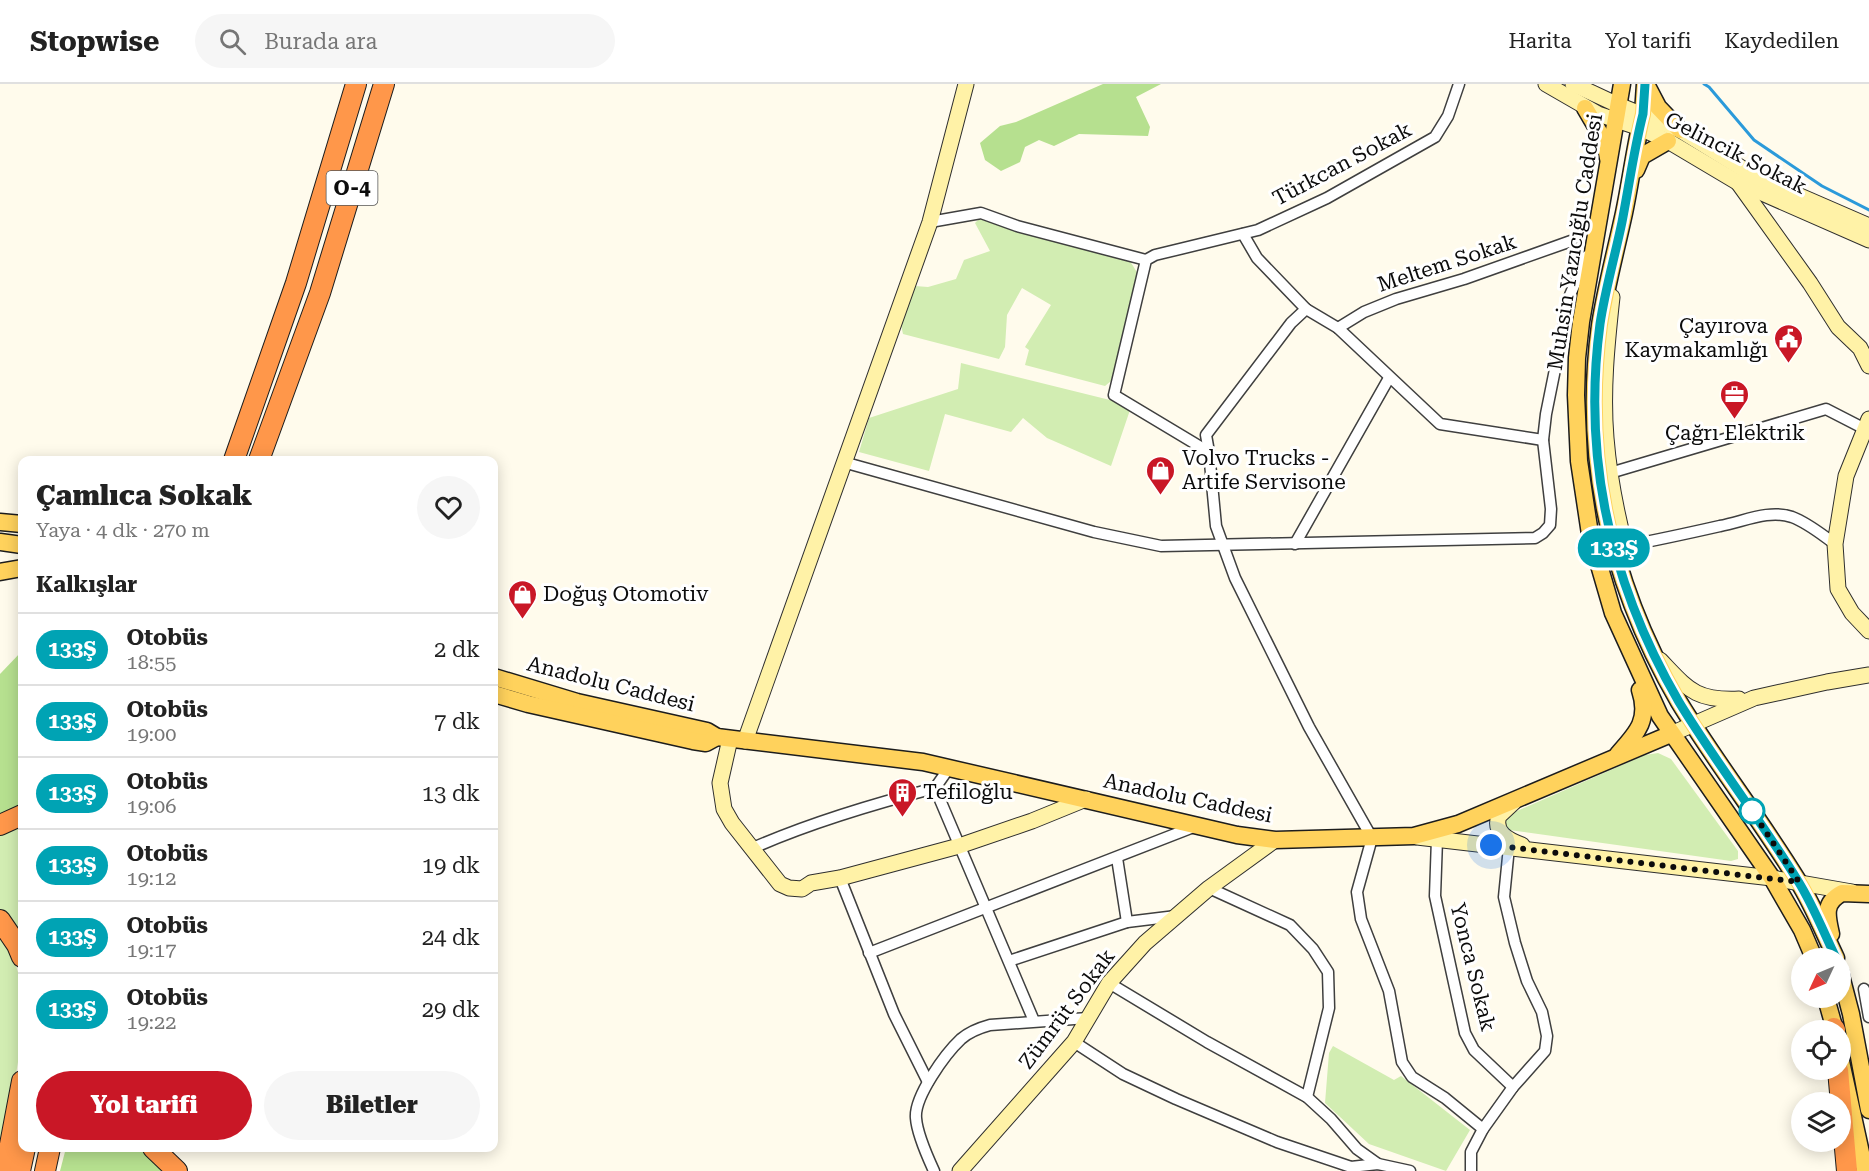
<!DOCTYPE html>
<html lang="tr">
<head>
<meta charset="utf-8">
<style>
	body { margin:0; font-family:"Roboto Serif",serif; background:#f6f6f6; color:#222; height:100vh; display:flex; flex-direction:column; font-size:22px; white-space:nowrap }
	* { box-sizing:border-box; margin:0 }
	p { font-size:20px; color:#767676 }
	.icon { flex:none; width:33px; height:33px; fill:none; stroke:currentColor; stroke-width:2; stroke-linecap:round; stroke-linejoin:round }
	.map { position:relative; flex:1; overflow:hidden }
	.drawer { position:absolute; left:18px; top:372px; width:480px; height:696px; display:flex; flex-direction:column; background:#fff; border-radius:12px; box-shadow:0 3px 15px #0003 }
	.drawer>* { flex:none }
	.badge { padding:0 12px; border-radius:20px; font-size:21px; line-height:39px }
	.needle { width:39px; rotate:226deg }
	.buttons { position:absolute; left:1791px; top:864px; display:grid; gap:12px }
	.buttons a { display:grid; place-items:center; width:60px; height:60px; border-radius:50%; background:#fff; box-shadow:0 3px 15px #0003; font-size:30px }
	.you { position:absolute; width:30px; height:30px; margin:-15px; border:4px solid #fff; border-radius:50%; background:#1a73e8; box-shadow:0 0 0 9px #1a73e833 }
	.map>.badge { position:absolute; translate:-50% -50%; box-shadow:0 0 0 3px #fff }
	h2 { padding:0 18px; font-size:22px; line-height:54px }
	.round { display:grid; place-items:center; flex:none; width:63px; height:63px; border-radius:32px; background:#f6f6f6 }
	.summary { display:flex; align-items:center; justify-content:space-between; height:102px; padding:0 18px }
	h1 { font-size:28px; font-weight:800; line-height:45px }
	.button { display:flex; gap:12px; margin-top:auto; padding:12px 18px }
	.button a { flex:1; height:69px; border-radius:36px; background:#c91726; color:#fff; font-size:24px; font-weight:800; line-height:69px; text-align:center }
	.button a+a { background:#f6f6f6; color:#222 }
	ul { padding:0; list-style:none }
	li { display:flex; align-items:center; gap:18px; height:72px; padding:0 18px; border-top:2px solid #e0e0e0 }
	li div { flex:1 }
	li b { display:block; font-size:22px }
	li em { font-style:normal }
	li .badge { min-width:66px; font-weight:700; text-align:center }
	header { display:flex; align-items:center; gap:36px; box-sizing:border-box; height:84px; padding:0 30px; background:#fff; border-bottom:2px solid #e0e0e0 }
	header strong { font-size:28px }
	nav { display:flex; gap:33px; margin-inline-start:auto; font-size:21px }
	.search { width:420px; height:54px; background:#f6f6f6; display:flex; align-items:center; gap:15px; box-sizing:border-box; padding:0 21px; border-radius:33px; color:#767676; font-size:22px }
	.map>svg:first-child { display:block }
	.green { fill:#d2edb2 }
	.forest { fill:#b6e08f }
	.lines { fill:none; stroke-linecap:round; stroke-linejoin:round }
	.stream { stroke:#2b9ada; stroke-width:3 }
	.street-casing { stroke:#3f3f3f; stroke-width:13 }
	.secondary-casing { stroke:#2e2e2e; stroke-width:17 }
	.primary-casing { stroke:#1d1d1d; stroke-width:19 }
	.highway-casing { stroke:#1d1d1d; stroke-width:22 }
	.street { stroke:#fff; stroke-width:10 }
	.secondary { stroke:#fff2a7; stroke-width:15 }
	.primary { stroke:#ffd25c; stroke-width:16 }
	.highway { stroke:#ff974a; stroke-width:20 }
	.line-casing { stroke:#fff; stroke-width:14 }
	.line { stroke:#00a3b4; stroke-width:9 }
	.walk { stroke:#0c0c0c; stroke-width:6; stroke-dasharray:0 10.8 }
	.stop-dot { fill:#fff; stroke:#00a3b4; stroke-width:3 }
	.labels { text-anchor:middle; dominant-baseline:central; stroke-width:6; stroke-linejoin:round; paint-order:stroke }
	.shield { fill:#fff; stroke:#555; stroke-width:1.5 }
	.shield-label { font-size:20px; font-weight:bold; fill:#0c0c0c }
	.street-label { font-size:21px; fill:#0c0c0c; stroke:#fff }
	.poi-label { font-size:21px; fill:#0c0c0c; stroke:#fff; text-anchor:start }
</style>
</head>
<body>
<header>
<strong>Stopwise</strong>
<div class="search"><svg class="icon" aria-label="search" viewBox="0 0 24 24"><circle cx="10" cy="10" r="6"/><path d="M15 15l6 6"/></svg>Burada ara</div>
<nav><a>Harita</a><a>Yol tarifi</a><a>Kaydedilen</a></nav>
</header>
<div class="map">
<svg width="1869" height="1087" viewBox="0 0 1869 1087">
	<rect width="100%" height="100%" fill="#fffbec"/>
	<g class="green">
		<path d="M 979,135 L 1130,177 L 1138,190 L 1111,297 L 1105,302 L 1025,281 L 1029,266 L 1025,263 L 1051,221 L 1022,204 L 1007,231 L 1005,263 L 999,275 L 903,250 L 901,241 L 915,202 L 928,203 L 956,195 L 964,176 L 990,167 L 975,139 Z"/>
		<path d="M 961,279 L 1114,317 L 1130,326 L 1111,382 L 1047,354 L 1023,334 L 1011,348 L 945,330 L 929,387 L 859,368 L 869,334 L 958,305 Z"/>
		<path d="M 1658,669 L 1671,675 L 1738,767 L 1738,775 L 1731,777 L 1509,746 L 1504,741 L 1504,735 L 1508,731 L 1645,671 Z"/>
		<path d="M 22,739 L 22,856 L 0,826 L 0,750 Z"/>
		<path d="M 0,850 C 8,863 16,878 19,892 C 31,944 10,1016 0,1067 Z"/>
		<path d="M 1333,962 L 1394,996 L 1401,992 L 1470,1046 L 1446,1087 L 1369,1060 L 1325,1019 L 1329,969 Z"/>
	</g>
	<g class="forest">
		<path d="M 1103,0 L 1161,0 L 1136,13 L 1150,43 L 1148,52 L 1079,50 L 1054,62 L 1039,56 L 1025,63 L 1020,78 L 1001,87 L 985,76 L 980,59 L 1000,42 L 1016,38 Z"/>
		<path d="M 22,567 L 22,721 L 0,734 L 0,590 Z"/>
		<path d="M 66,1064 L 144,1064 L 166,1087 L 60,1087 Z"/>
	</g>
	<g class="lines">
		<path class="stream" d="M 1704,0 L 1709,3 L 1754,56 L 1822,102 L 1869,126"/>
		<defs>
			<g id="street">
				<path d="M 1459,0 L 1448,32 L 1435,53 L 1327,114 L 1258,146 L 1155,171 L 1146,176 L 1114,311 L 1209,368 L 1216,442 L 1235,494 L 1309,643 L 1372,754 L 1357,808 L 1361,835 L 1389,907 L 1402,978 L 1412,993 L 1445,1014 L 1483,1045"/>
				<path d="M 930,138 L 981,129 L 1017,142 L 1146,176"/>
				<path d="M 1243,150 L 1257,174 L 1306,225 L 1338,244 L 1440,340 L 1543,356"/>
				<path d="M 1338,244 L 1364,228 L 1396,215 L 1464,195 L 1571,157"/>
				<path d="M 1209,368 L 1206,351 L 1291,239 L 1306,225"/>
				<path d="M 843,378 L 1094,448 L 1161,462 L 1535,454 L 1543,449 L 1550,441 L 1551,425 L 1543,356 L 1546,330 L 1570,211 L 1587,172"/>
				<path d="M 1610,389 L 1826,325 L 1865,345 L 1869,344"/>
				<path d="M 1295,460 L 1389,294"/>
				<path d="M 1625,462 C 1657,456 1689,449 1720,442 C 1743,438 1768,425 1792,433 C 1808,439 1821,450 1835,460"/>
				<path d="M 949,684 L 935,704 L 1034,937"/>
				<path d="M 1437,755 L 1435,812 L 1465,949 L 1474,966 L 1513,1003"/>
				<path d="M 753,764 C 812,738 873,720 935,704"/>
				<path d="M 1117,774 L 1127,838"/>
				<path d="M 840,794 L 894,930 L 928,998"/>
				<path d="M 1209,804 L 1290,841 L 1313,865 L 1328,888 L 1329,924 L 1307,1013"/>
				<path d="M 869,869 L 1196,742"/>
				<path d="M 1009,877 L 1127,838 L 1176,832"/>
				<path d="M 1109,899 L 1207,958 L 1307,1013 L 1331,1035 L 1357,1065 L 1378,1080 L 1410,1087"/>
				<path d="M 1864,905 L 1869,933"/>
				<path d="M 1074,958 L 1123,990 L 1176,1015 L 1277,1058 L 1351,1083 L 1378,1080"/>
				<path d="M 934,1087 C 928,1074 917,1049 916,1034 C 914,1013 945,970 961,955 C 969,948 979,944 990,941 L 1088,934"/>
				<path d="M 1471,1087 L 1471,1068 L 1483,1045 L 1513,1003 L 1545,967 L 1547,952 L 1542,928 L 1527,897 L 1515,859 L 1504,813 L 1509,763"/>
			</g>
			<g id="secondary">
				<path d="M 1546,0 L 1598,30 L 1640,44 L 1668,57 L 1737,98 L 1869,156"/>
				<path d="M 1573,0 L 1618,21 L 1680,46 L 1756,93 L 1869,142"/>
				<path d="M 1739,100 L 1810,199 L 1838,243 L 1860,264 L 1869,282"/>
				<path d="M 1612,213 C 1607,259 1602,307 1606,354 C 1609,391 1616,427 1625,462"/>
				<path d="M 1869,335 L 1846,392 L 1835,460 L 1838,505 L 1852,529 L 1869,547"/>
				<path d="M 1660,576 C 1688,605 1695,617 1739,615"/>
				<path d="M 1671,650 L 1754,614 L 1827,598 L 1869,591"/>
				<path d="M 730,655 L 720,699 L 724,725 L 732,739 L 780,800 L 789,804 L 802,805 L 811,799 L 840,794 L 959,762 L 1032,737 L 1086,715"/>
				<path d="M 745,657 L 930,138 L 966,0"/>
				<path d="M 1514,718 L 1499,732 C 1493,748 1508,756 1522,761"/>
				<path d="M 1417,753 L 1772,794 L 1852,808"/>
				<path d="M 960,1087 L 1074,958 L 1109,899 L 1145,859 L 1209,804 L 1275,756"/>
			</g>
			<g id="primary">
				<path d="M 1622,0 L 1581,238 L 1577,274 L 1576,311 L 1579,377 L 1590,450 L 1613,529 L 1660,632 L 1772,794 L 1802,846 L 1814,874"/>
				<path d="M 1645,0 L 1643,30 C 1635,62 1631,96 1624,129 C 1616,166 1606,203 1600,241 C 1582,375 1611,501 1679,618 C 1716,679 1761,736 1798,797 C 1813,821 1824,849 1836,874"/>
				<path d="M 1646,0 L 1658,23 L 1680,46"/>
				<path d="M 1585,24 L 1605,58 L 1608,74"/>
				<path d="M 1636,86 L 1642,72 L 1668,57"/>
				<path d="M 0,438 L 22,440"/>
				<path d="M 0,458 L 22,461"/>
				<path d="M 0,488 L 22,484"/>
				<path d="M 494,593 L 577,618 L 707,647 L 717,653 L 923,678 L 1237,751 L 1275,756 L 1414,752 L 1458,740 L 1671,650"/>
				<path d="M 494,610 L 528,620 L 693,657 L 706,659 L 717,653"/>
				<path d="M 1618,670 C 1637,649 1650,636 1640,606"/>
				<path d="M 1831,850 C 1827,832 1823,819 1842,809 L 1869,810"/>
				<path d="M 1840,888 L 1851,930 L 1869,1026"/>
				<path d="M 1826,914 L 1835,946"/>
				<path d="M 1840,973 L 1865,1087"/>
			</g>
			<g id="highway">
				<path d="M 234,376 L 296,199 L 356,0"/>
				<path d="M 259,376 L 320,209 L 384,0"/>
				<path d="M 0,741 L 22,731"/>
				<path d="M 0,836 L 17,861 L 22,873"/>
				<path d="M 1834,944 L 1835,946"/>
				<path d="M 1838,986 L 1847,1087"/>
				<path d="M 153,1064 L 177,1087"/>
				<path d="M 5,1087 L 22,997"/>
				<path d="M 20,1087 L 25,1064"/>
				<path d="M 45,1087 L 50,1064"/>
			</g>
		</defs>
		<use href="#street" class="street-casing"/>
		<use href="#secondary" class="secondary-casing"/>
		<use href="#primary" class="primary-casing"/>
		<use href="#highway" class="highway-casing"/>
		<use href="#street" class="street"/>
		<use href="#secondary" class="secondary"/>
		<use href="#primary" class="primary"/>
		<use href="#highway" class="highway"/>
	</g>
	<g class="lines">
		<defs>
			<path id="line" d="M 1645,0 L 1643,30 C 1634,65 1629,102 1622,138 C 1615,172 1605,206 1600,240 C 1582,375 1611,501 1679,618 C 1716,679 1761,736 1798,797 C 1813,821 1824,849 1836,874"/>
		</defs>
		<use href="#line" class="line-casing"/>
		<use href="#line" class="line"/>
		<path class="walk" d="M 1491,761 L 1799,798 L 1752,727"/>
	</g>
	<defs>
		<symbol id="civic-pin" viewBox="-11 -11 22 30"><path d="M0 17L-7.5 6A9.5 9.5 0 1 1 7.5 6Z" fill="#c91726" stroke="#fff"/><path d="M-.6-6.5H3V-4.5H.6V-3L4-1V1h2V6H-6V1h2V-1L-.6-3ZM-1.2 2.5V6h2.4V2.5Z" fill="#fff"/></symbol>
		<symbol id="office-pin" viewBox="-11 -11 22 30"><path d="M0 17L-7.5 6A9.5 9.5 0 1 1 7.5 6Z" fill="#c91726" stroke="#fff"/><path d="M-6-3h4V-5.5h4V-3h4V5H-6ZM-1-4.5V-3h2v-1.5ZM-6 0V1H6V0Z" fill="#fff"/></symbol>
		<symbol id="shop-pin" viewBox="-11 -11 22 30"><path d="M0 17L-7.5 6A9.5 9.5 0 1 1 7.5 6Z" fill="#c91726" stroke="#fff"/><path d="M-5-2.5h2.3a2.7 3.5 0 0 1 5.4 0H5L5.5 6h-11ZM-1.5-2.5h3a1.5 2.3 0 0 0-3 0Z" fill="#fff"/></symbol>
		<symbol id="building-pin" viewBox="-11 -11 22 30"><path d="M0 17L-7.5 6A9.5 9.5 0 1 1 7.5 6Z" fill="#c91726" stroke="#fff"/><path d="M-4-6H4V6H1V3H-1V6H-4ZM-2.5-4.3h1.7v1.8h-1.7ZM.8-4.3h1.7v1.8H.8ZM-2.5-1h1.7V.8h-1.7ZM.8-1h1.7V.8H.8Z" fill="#fff"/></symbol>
	</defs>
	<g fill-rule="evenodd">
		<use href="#civic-pin" x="1772" y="238" width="33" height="45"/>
		<use href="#office-pin" x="1718" y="294" width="33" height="45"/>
		<use href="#shop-pin" x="1144" y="370" width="33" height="45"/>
		<use href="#shop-pin" x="506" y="494" width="33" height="45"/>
		<use href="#building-pin" x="886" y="692" width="33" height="45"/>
	</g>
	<circle class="stop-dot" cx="1752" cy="727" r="12"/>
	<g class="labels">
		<rect class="shield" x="326.5" y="87" width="51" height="34" rx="4.5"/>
		<g class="shield-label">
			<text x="352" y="104">O-4</text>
		</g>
		<g class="street-label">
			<text transform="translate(1736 69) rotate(27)">Gelincik Sokak</text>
			<text transform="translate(1342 80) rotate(-28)">Türkcan Sokak</text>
			<text transform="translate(1575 158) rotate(-81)">Muhsin Yazıcığlu Caddesi</text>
			<text transform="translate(1447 179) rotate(-18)">Meltem Sokak</text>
			<text transform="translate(611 600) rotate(14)">Anadolu Caddesi</text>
			<text transform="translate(1188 714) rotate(12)">Anadolu Caddesi</text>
			<text transform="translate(1473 883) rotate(76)">Yonca Sokak</text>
			<text transform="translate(1067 925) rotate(-53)">Zümrüt Sokak</text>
		</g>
		<g class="poi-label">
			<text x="1768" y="242" text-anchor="end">Çayırova<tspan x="1768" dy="24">Kaymakamlığı</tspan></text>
			<text x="1735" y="349" text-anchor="middle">Çağrı Elektrik</text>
			<text x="1182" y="374">Volvo Trucks -<tspan x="1182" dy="24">Artife Servisone</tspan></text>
			<text x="543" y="510">Doğuş Otomotiv</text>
			<text x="923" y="708">Tefiloğlu</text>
		</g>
	</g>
</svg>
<div class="buttons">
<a><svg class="needle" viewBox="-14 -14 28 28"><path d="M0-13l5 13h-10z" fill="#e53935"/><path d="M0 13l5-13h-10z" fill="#767676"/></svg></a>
<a><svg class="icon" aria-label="locate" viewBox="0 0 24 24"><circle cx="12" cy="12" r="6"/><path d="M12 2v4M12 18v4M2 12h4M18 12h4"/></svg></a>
<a><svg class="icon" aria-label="layers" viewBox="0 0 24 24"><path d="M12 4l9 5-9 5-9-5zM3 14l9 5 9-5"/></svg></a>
</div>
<div class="you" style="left:1491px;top:761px"></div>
<b class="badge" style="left:1614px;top:464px;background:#00a3b4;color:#fff">133Ş</b>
<section class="drawer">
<div class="summary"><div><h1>Çamlıca Sokak</h1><p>Yaya · 4 dk · 270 m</p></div><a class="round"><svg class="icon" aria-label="heart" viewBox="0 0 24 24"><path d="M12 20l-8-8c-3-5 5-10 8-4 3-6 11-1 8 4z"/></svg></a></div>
<h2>Kalkışlar</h2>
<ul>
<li><span class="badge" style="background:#00a3b4;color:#fff">133Ş</span><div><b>Otobüs</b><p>18:55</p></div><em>2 dk</em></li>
<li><span class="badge" style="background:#00a3b4;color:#fff">133Ş</span><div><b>Otobüs</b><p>19:00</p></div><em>7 dk</em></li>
<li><span class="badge" style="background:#00a3b4;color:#fff">133Ş</span><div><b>Otobüs</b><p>19:06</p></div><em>13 dk</em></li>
<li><span class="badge" style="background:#00a3b4;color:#fff">133Ş</span><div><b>Otobüs</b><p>19:12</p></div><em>19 dk</em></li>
<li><span class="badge" style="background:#00a3b4;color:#fff">133Ş</span><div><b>Otobüs</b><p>19:17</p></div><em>24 dk</em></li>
<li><span class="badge" style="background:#00a3b4;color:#fff">133Ş</span><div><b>Otobüs</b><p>19:22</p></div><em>29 dk</em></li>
</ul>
<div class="button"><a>Yol tarifi</a><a>Biletler</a></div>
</section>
</div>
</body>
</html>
